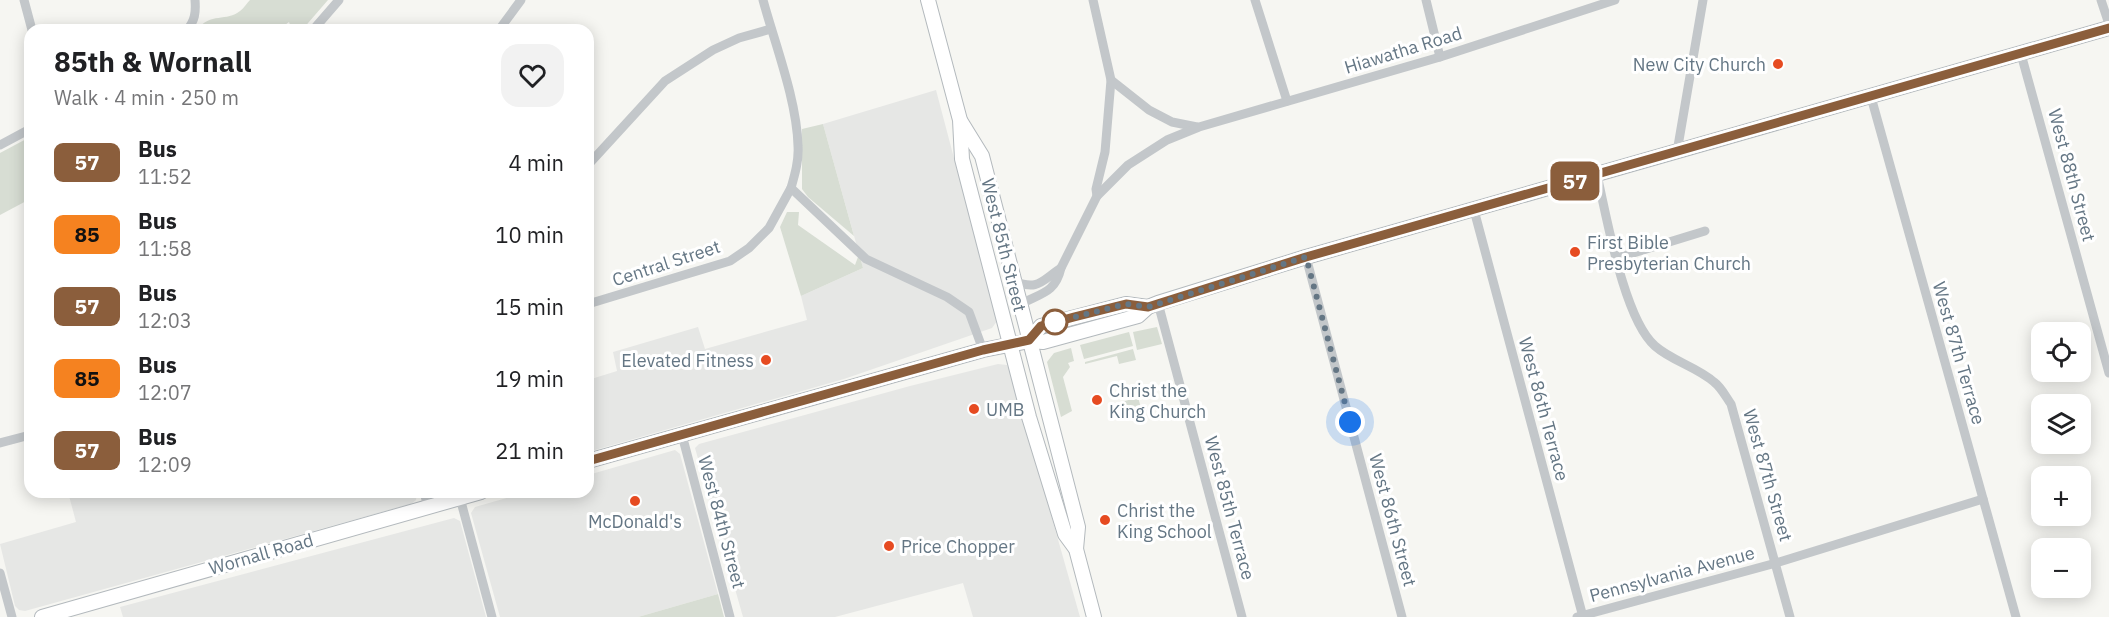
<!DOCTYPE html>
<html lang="en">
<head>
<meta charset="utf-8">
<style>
	body { margin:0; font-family:"IBM Plex Sans",sans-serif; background:#f2f2f2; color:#202124; height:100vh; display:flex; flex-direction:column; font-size:22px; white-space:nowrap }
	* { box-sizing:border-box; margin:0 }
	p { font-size:20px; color:#757577 }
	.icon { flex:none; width:33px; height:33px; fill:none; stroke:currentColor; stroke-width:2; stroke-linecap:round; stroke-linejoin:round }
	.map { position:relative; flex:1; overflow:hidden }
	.details { position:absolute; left:24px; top:24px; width:570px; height:474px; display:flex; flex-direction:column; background:#fff; border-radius:18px; box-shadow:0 3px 15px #0003 }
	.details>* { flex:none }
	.badge { padding:0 12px; border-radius:9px; font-size:21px; line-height:39px }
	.tools { position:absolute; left:2031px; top:322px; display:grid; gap:12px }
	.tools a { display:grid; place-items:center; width:60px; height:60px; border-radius:12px; background:#fff; box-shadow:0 3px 15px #0003; font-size:30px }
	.you { position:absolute; width:30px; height:30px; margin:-15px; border:4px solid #fff; border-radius:50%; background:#1a73e8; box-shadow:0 0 0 9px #1a73e833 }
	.map>.badge { position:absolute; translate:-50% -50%; box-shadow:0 0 0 3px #fff }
	.round { display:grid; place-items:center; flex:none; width:63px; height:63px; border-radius:18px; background:#f2f2f2 }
	.summary { display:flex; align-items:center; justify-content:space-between; height:102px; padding:0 30px }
	h1 { font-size:28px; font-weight:700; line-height:45px }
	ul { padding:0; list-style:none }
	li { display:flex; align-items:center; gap:18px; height:72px; padding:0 30px }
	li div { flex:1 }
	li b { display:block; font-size:22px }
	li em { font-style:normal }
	li .badge { min-width:66px; font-weight:700; text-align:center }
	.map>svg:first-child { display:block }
	.built { fill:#e6e7e5 }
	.green { fill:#d7ddd3 }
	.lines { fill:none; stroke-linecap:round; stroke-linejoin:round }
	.secondary-casing { stroke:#b3b9bd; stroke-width:16 }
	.street { stroke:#c3c7ca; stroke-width:9 }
	.secondary { stroke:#fff; stroke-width:14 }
	.line-casing { stroke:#fff; stroke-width:14 }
	.line { stroke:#8b5e3c; stroke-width:9 }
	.walk { stroke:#647684; stroke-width:6; stroke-dasharray:0 10.8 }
	.poi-dot { fill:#e64b21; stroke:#fff; stroke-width:2 }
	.stop-dot { fill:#fff; stroke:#8b5e3c; stroke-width:3 }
	.labels { text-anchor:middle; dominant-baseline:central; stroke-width:6; stroke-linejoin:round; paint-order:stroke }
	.street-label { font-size:18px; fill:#647684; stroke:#fff }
	.poi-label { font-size:18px; fill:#647684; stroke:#fff; text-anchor:start }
</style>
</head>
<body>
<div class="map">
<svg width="2109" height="617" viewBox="0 0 2109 617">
	<rect width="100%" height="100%" fill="#f6f6f2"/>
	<g class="built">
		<path d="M 936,90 L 997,321 L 992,328 L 844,379 L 588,452 L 588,380 L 617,371 L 613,352 L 698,327 L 705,349 L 807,320 L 801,296 L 863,268 L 823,124 Z"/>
		<path d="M 998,364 L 1007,365 L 1011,374 L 1080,617 L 973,617 L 963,583 L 835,617 L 743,617 L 695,448 L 699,444 L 910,386 Z"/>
		<path d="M 675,450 L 680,454 L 718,594 L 638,617 L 500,617 L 471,513 L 475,507 L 528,492 L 588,492 L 588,475 Z"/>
		<path d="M 68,492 L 417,492 L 417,493 L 416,500 L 411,504 L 25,611 L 19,610 L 15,606 L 0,544 L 76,522 Z"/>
		<path d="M 454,518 L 460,521 L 486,617 L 123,617 L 120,607 Z"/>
	</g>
	<g class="green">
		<path d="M 250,0 L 328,0 L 302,30 L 292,30 L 289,22 L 278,30 L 197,30 C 210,12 227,22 240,11 C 244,8 247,3 250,0 Z"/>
		<path d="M 823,124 L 854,236 L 808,197 L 802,189 L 802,129 Z"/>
		<path d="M 30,137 L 30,199 L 0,215 L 0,153 Z"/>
		<path d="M 787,212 L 799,212 L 798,225 L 855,265 L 858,257 L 860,257 L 863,268 L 801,296 L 780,227 Z"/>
		<path d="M 1157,327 L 1162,344 L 1137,350 L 1133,332 Z"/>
		<path d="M 1129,332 L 1133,346 L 1084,359 L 1080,345 Z"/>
		<path d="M 1071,348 L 1074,361 L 1068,363 L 1070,367 L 1063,377 L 1072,411 L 1061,417 L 1047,362 L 1054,353 Z"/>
		<path d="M 1133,349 L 1136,360 L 1119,364 L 1117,356 L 1085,364 L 1085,362 Z"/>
		<path d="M 1138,397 L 1142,412 L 1125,416 L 1122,402 Z"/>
		<path d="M 718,594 L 724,617 L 638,617 Z"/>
	</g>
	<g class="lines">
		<defs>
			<g id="secondary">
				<path d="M 928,0 L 960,120 L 962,159 L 1029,417 L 1065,534 L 1076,549 L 1094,617"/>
				<path d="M 961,122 L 982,156 L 1078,527 L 1076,549"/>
				<path d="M 1029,341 L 1041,326 L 1126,304 L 1148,307"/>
				<path d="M 588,461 L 983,350 L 1029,341 L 1043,342 L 1138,316 L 1148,307 L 1158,303 L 1306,257 L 2109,28"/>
				<path d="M 42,617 L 481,492"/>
			</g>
		</defs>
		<use href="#secondary" class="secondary-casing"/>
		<g class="street">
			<path d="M 24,0 L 32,30"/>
			<path d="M 763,0 C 775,44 797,101 798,146 C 799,160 795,174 791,188 L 866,259 L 947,297 L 969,312 L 983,350"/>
			<path d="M 1093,0 L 1111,80 L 1105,152 L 1096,189 L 1097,196"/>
			<path d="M 1255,0 L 1287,101"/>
			<path d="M 1426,0 L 1440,57"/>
			<path d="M 2101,0 L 2109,24"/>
			<path d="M 187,30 C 195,21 196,12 195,0"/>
			<path d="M 313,30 L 339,0"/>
			<path d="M 499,30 L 521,0"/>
			<path d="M 2021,54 L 2109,373"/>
			<path d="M 1111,80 L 1149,110 L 1172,122 L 1197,127"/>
			<path d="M 1871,97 L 2016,617"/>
			<path d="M 0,145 L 30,129"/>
			<path d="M 1677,152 L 1703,0"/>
			<path d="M 588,165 L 665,81 L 713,50 L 739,38 L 771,29"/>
			<path d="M 1597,175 C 1607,218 1624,319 1655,346 C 1672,361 1697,367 1714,382 C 1721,387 1726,397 1731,404 L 1790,617"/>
			<path d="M 1474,210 L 1583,617"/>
			<path d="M 1306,257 L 1402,617"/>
			<path d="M 1617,258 L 1705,231"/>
			<path d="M 1013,281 C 1039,291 1041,281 1061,268"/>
			<path d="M 1158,303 L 1242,617"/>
			<path d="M 588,304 L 730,261 L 749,248 L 769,228 L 791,188"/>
			<path d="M 1019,305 C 1040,293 1055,294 1061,268 L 1097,196 L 1128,165 L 1167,140 L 1199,127 L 1440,57 L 1615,0"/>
			<path d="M 682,435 L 730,617"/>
			<path d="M 0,443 L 30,435"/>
			<path d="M 424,492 L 428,507"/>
			<path d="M 460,498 L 492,617"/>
			<path d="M 0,573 L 12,617"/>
			<path d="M 1577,617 L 1776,563 L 1983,499"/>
		</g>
		<use href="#secondary" class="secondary"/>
	</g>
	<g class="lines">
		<defs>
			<path id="line" d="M 588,461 L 983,350 L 1029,340 L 1041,326 L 1074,317 L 1126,304 L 1148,307 L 1306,257 L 2109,28"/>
		</defs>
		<use href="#line" class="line-casing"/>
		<use href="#line" class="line"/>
		<path class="walk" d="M 1055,322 L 1126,304 L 1148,307 L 1306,257 L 1350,422"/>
	</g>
	<g class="poi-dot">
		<circle cx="1778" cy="64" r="6"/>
		<circle cx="1575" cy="252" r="6"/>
		<circle cx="766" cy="360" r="6"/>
		<circle cx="1097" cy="400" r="6"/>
		<circle cx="974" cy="409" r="6"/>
		<circle cx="635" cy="501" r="6"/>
		<circle cx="1105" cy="520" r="6"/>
		<circle cx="889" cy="546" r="6"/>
	</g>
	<circle class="stop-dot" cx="1055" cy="322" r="12"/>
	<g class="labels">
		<g class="street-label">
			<text transform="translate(1403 50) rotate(-17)">Hiawatha Road</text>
			<text transform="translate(2072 175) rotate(75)">West 88th Street</text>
			<text transform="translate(1004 245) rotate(76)">West 85th Street</text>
			<text transform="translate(666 263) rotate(-18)">Central Street</text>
			<text transform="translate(1959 353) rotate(74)">West 87th Terrace</text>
			<text transform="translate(1544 409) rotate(75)">West 86th Terrace</text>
			<text transform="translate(1768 475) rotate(74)">West 87th Street</text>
			<text transform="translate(1230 508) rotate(75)">West 85th Terrace</text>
			<text transform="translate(1393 520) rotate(75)">West 86th Street</text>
			<text transform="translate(722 522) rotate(75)">West 84th Street</text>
			<text transform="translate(261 554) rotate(-16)">Wornall Road</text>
			<text transform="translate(1672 574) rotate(-15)">Pennsylvania Avenue</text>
		</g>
		<g class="poi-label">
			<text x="1766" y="64" text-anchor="end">New City Church</text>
			<text x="1587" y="242">First Bible<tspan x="1587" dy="21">Presbyterian Church</tspan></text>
			<text x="754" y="360" text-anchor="end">Elevated Fitness</text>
			<text x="1109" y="390">Christ the<tspan x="1109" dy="21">King Church</tspan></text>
			<text x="986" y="409">UMB</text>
			<text x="1117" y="510">Christ the<tspan x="1117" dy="21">King School</tspan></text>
			<text x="635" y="521" text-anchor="middle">McDonald's</text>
			<text x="901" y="546">Price Chopper</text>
		</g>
	</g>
</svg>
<div class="tools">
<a><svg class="icon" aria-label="locate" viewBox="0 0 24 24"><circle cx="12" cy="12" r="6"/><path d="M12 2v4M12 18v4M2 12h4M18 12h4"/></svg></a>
<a><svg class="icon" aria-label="layers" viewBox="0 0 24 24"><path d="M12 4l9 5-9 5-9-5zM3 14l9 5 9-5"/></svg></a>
<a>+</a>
<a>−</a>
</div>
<div class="you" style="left:1350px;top:422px"></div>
<b class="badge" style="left:1575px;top:181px;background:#8b5e3c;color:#fff">57</b>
<section class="details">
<div class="summary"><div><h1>85th &amp; Wornall</h1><p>Walk · 4 min · 250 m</p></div><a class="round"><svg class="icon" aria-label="heart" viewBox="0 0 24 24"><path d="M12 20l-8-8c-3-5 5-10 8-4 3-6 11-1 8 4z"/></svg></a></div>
<ul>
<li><span class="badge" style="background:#8b5e3c;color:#fff">57</span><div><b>Bus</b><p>11:52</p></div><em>4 min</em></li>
<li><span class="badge" style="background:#f58220;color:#111">85</span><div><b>Bus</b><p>11:58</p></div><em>10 min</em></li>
<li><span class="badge" style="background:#8b5e3c;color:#fff">57</span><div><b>Bus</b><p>12:03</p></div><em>15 min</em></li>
<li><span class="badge" style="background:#f58220;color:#111">85</span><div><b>Bus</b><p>12:07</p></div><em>19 min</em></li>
<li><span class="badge" style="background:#8b5e3c;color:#fff">57</span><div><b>Bus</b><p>12:09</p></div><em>21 min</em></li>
</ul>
</section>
</div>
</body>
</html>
